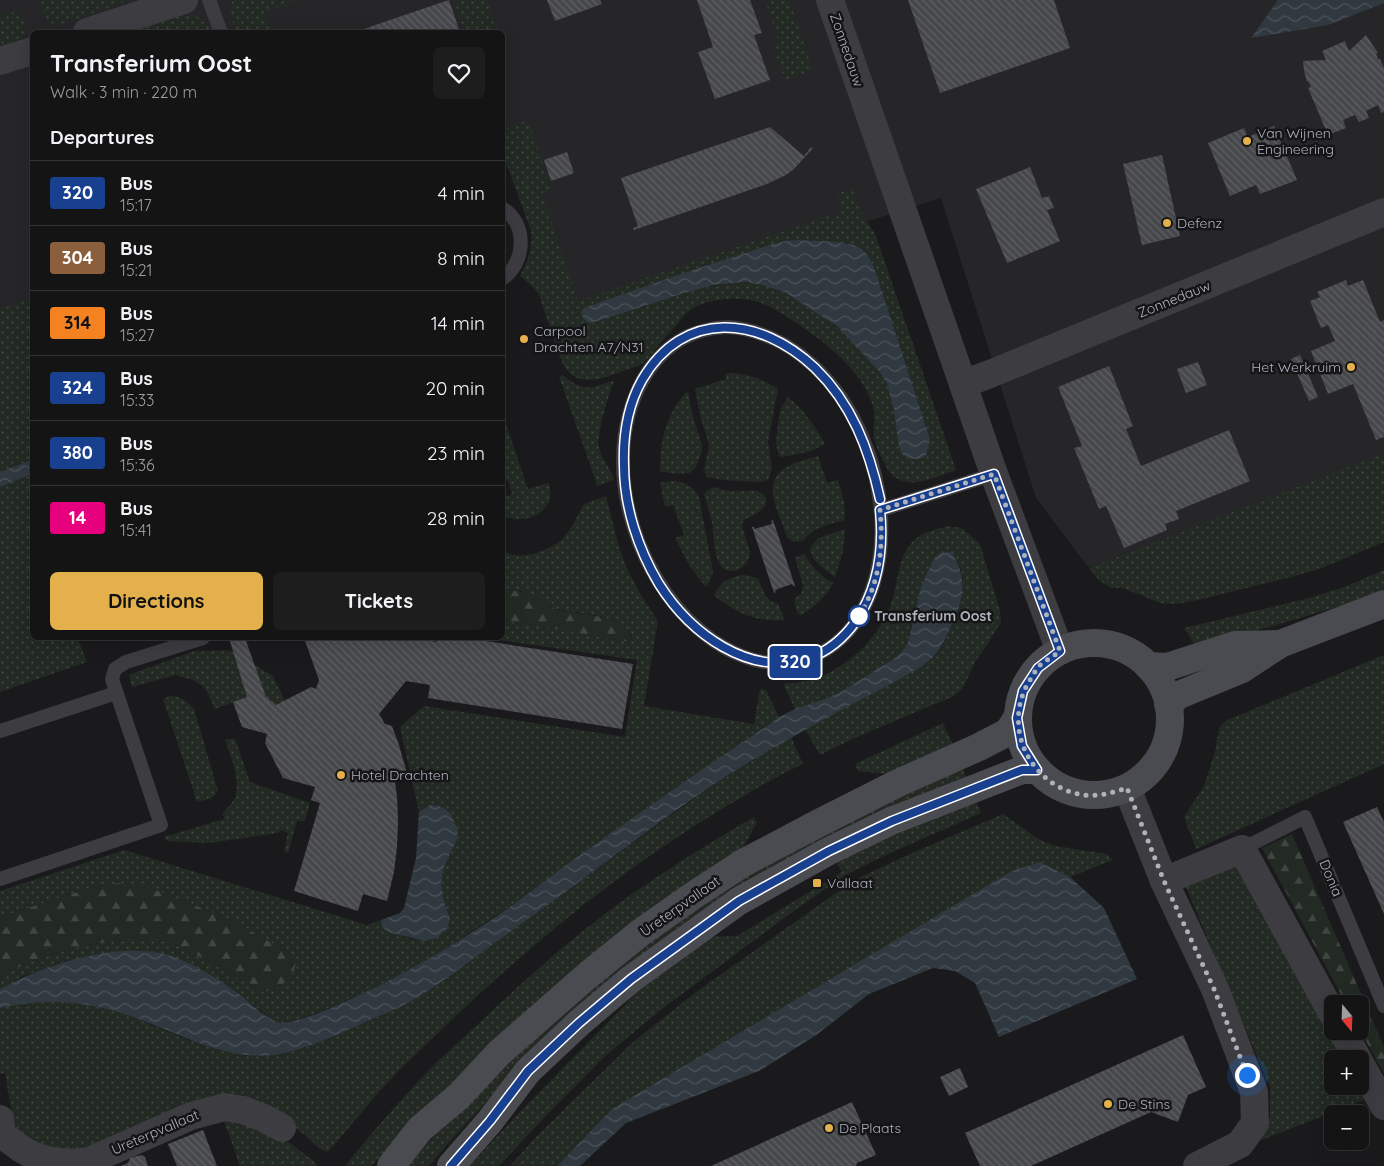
<!DOCTYPE html>
<html lang="en">
<head>
<meta charset="utf-8">
<style>
	body { margin:0; font-family:Quicksand,sans-serif; background:#1d1d1e; color:#f1f3f6; height:100vh; display:flex; flex-direction:column; font-size:19px; white-space:nowrap }
	* { box-sizing:border-box; margin:0 }
	p { font-size:16px; color:#9d9ea0 }
	.icon { flex:none; width:28px; height:28px; fill:none; stroke:currentColor; stroke-width:2; stroke-linecap:round; stroke-linejoin:round }
	.map { position:relative; flex:1; overflow:hidden }
	.side { position:absolute; left:30px; top:30px; width:475px; height:610px; display:flex; flex-direction:column; background:#141415; border-radius:8px; box-shadow:0 5px 20px #0002,0 0 0 1px #333334 }
	.side>* { flex:none }
	.badge { padding:0 10px; border-radius:4px; font-size:18px; line-height:32px }
	.needle { width:32px; rotate:161deg }
	.tools { position:absolute; left:1324px; top:995px; display:grid; gap:10px }
	.tools a { display:grid; place-items:center; width:45px; height:45px; border-radius:8px; background:#141415; box-shadow:0 5px 20px #0002,0 0 0 1px #333334; font-size:25px }
	.you { position:absolute; width:25px; height:25px; margin:-12px; border:4px solid #fff; border-radius:50%; background:#1a73e8; box-shadow:0 0 0 8px #1a73e833 }
	.map>.badge { position:absolute; translate:-50% -50%; box-shadow:0 0 0 2px #fff }
	h2 { padding:0 20px; font-size:19px; line-height:45px }
	.round { display:grid; place-items:center; flex:none; width:52px; height:52px; border-radius:8px; background:#1d1d1e }
	.headline { display:flex; align-items:center; justify-content:space-between; height:85px; padding:0 20px }
	h1 { font-size:24px; font-weight:800; line-height:38px }
	.button { display:flex; gap:10px; margin-top:auto; padding:10px 20px }
	.button a { flex:1; height:58px; border-radius:8px; background:#e3b04b; color:#111; font-size:20px; font-weight:800; line-height:58px; text-align:center }
	.button a+a { background:#1d1d1e; color:#f1f3f6 }
	ul { padding:0; list-style:none }
	li { display:flex; align-items:center; gap:15px; height:65px; padding:0 20px; border-top:1px solid #333334 }
	li div { flex:1 }
	li b { display:block; font-size:19px }
	li em { font-style:normal }
	li .badge { min-width:55px; font-weight:700; text-align:center }
	.map>svg:first-child { display:block }
	.built { fill:#262629 }
	.grass { fill:url(#grass-dots); fill-rule:evenodd }
	.forest { fill:url(#forest-firs) }
	.water { fill:url(#water-waves) }
	.building { fill:url(#building-back-hatch) }
	.lines { fill:none; stroke-linecap:round; stroke-linejoin:round }
	.lane { stroke:#3c3c41; stroke-width:14 }
	.street { stroke:#3c3c41; stroke-width:28 }
	.secondary { stroke:#4a4b51; stroke-width:28 }
	.line-casing { stroke:#fff; stroke-width:11 }
	.line { stroke:#19408f; stroke-width:8 }
	.walk { stroke:#aeb2bb; stroke-width:5; stroke-dasharray:0 9 }
	.poi-dot { fill:#e3b04b; stroke:#151517; stroke-width:2 }
	.stop-dot { fill:#fff; stroke:#19408f; stroke-width:2.5 }
	.labels { text-anchor:middle; dominant-baseline:central; stroke-width:5; stroke-linejoin:round; paint-order:stroke }
	.street-label { font-size:14px; fill:#aeb2bb; stroke:#151517 }
	.poi-label { font-size:14px; fill:#aeb2bb; stroke:#151517; text-anchor:start }
	.stop-label { font-size:14px; font-weight:bold; fill:#aeb2bb; stroke:#151517; text-anchor:start }
</style>
</head>
<body>
<div class="map">
<svg width="1384" height="1166" viewBox="0 0 1384 1166">
	<defs>
		<pattern id="grass-dots" width="8" height="8" patternUnits="userSpaceOnUse" patternTransform="scale(1.25)"><rect width="8" height="8" fill="#222a23"/><path d="M2 2h.1M6 6h.1" fill="none" stroke="#404641" stroke-width="1.8" stroke-linecap="round"/></pattern>
		<pattern id="forest-firs" width="22" height="20" patternUnits="userSpaceOnUse" patternTransform="scale(1.25)"><rect width="22" height="20" fill="#222a23"/><path d="M5 1l3.5 6h-7zM16 11l3.5 6h-7z" fill="#404641"/></pattern>
		<pattern id="water-waves" width="16" height="10" patternUnits="userSpaceOnUse" patternTransform="scale(1.25)"><rect width="16" height="10" fill="#313940"/><path d="M0 5q4-4 8 0t8 0" fill="none" stroke="#4c535a"/></pattern>
		<pattern id="building-back-hatch" width="6" height="6" patternUnits="userSpaceOnUse" patternTransform="scale(1.25)"><rect width="6" height="6" fill="#47484c"/><path d="M-1 5l2 2M0 0l6 6M5-1l2 2" fill="none" stroke="#5f6064"/></pattern>
	</defs>
	<rect width="100%" height="100%" fill="#1a1a1c"/>
	<path class="built" d="M 0,0 L 1384,0 L 1384,494 L 1167,584 L 1087,566 L 1036,498 L 941,198 L 581,313 L 503,142 L 502,32 L 32,32 L 32,468 L 0,481 Z"/>
	<g class="grass">
		<path d="M 40,0 L 126,0 L 124,2 L 62,24 C 44,26 44,14 40,0 Z"/>
		<path d="M 232,0 L 297,0 L 265,12 L 272,32 L 236,32 C 232,22 229,12 232,0 Z"/>
		<path d="M 453,0 L 487,0 L 498,32 L 464,32 Z"/>
		<path d="M 765,0 L 789,0 L 813,70 L 785,80 L 772,44 L 779,42 Z"/>
		<path d="M 20,10 L 26,30 C 21,41 11,42 0,45 L 0,16 Z"/>
		<path d="M 186,13 C 198,16 207,21 213,32 L 131,32 Z"/>
		<path d="M 528,120 L 551,189 L 542,193 L 578,301 L 843,211 L 837,193 L 853,188 L 860,210 L 876,236 L 956,470 C 928,480 897,497 882,458 C 879,452 875,444 874,437 C 873,427 876,413 872,403 C 859,368 828,345 798,324 C 784,315 770,305 755,301 C 737,296 703,299 689,311 C 685,314 682,318 679,322 C 670,332 662,341 654,351 C 651,355 648,359 644,362 C 639,367 629,369 623,371 C 597,381 572,389 560,357 L 539,295 L 534,288 L 520,276 C 528,261 533,248 531,231 L 503,154 L 502,130 ZM 798,240 C 814,241 852,240 863,250 C 869,255 872,263 875,270 L 930,439 L 898,442 C 896,423 895,401 886,383 C 867,344 790,282 745,283 C 713,283 683,293 653,302 C 632,309 611,315 591,323 L 581,312 L 584,308 L 675,276 L 773,244 L 785,241 Z"/>
		<path d="M 32,298 L 32,320 L 30,324 L 32,343 L 32,460 L 0,472 L 0,309 Z"/>
		<path d="M 734,373 C 750,375 765,380 778,389 L 768,442 L 772,468 L 769,478 L 766,481 L 758,482 L 723,480 L 707,477 L 704,470 L 709,445 L 700,415 L 695,389 L 726,379 L 725,374 Z"/>
		<path d="M 563,375 C 571,383 583,389 594,387 C 601,385 607,382 614,381 C 609,394 596,435 599,448 C 601,458 611,468 614,480 L 596,486 L 597,484 L 559,377 Z"/>
		<path d="M 688,391 L 692,413 L 702,445 L 702,451 L 696,467 L 690,473 L 676,474 L 660,471 C 660,443 666,411 688,391 Z"/>
		<path d="M 788,397 C 804,410 815,426 825,444 L 811,451 L 783,457 L 779,456 L 776,444 L 778,422 L 781,408 Z"/>
		<path d="M 503,415 L 528,489 L 549,483 C 550,488 551,493 550,499 C 544,518 518,524 503,515 L 503,498 L 512,494 L 503,467 Z"/>
		<path d="M 1384,453 L 1384,542 L 1322,568 L 1299,575 L 1198,600 L 1175,604 L 1160,603 L 1123,588 L 1111,588 L 1099,580 L 1089,568 Z"/>
		<path d="M 818,456 L 827,483 L 838,480 L 844,501 L 845,520 C 830,524 813,527 804,540 C 797,543 791,543 787,536 C 780,515 760,484 785,468 C 794,462 808,459 818,456 Z"/>
		<path d="M 32,474 L 32,638 L 78,638 L 87,662 L 0,692 L 0,487 Z"/>
		<path d="M 671,481 C 687,481 701,490 701,508 L 713,571 L 710,581 L 706,587 L 690,567 L 675,538 L 684,535 L 673,505 L 665,507 L 660,483 Z"/>
		<path d="M 714,487 C 722,490 731,492 739,491 C 750,491 759,488 766,497 C 768,512 753,514 743,521 L 742,526 L 750,552 C 749,559 747,564 741,568 C 713,584 714,537 712,522 C 710,513 707,504 704,495 L 706,491 Z"/>
		<path d="M 606,496 L 619,547 L 628,571 L 641,595 L 658,621 L 644,706 L 754,724 L 760,689 L 766,690 L 779,717 L 575,859 L 512,905 L 434,956 L 402,974 L 368,991 L 329,1008 L 306,1017 L 283,1023 L 277,1023 L 270,1019 L 264,1013 L 239,994 L 212,976 L 186,962 L 164,954 L 85,957 L 60,963 L 21,977 L 0,989 L 0,977 C 40,953 103,937 150,940 C 156,940 163,940 169,942 C 183,947 196,955 210,962 C 227,972 245,982 263,992 L 293,955 L 233,921 L 187,902 L 113,883 L 87,889 L 0,917 L 0,891 L 124,850 L 367,925 L 381,920 L 382,927 C 408,938 420,948 446,932 C 447,928 449,924 449,920 C 450,913 444,905 442,898 C 438,877 446,858 456,842 L 451,814 L 445,809 L 439,806 L 430,805 L 419,812 L 400,727 L 424,706 L 625,737 L 637,660 L 486,638 L 502,638 L 503,620 L 629,642 L 632,639 L 632,635 C 614,612 582,615 556,609 C 551,608 553,607 549,605 C 542,601 529,593 521,591 C 513,589 511,592 503,587 L 503,551 C 506,553 510,554 514,555 C 528,558 555,548 564,537 C 573,527 577,515 584,504 Z"/>
		<path d="M 948,526 L 956,527 L 963,529 L 980,544 L 993,588 L 1000,610 L 1001,622 L 989,642 L 975,662 L 963,688 L 954,696 L 857,737 L 820,755 L 805,729 L 917,669 C 923,665 930,661 936,655 C 947,643 963,599 963,582 C 963,571 958,562 952,553 L 911,626 L 908,642 L 904,649 L 895,658 L 839,693 L 822,700 L 795,709 L 783,684 C 797,683 814,681 827,674 C 858,658 883,631 893,598 C 898,578 899,556 913,541 C 922,532 937,529 948,526 Z"/>
		<path d="M 845,529 L 843,551 L 835,577 C 826,571 810,560 810,548 L 818,538 Z"/>
		<path d="M 804,554 C 811,565 821,577 833,583 C 826,597 814,608 800,615 L 797,612 L 794,599 L 801,594 L 803,586 L 795,558 Z"/>
		<path d="M 1384,570 L 1384,589 L 1351,603 L 1197,648 L 1184,628 L 1309,598 L 1347,586 Z"/>
		<path d="M 743,575 L 751,576 L 758,579 C 765,591 763,600 778,604 L 785,620 C 758,623 735,613 714,595 C 722,581 727,578 743,575 Z"/>
		<path d="M 229,650 L 273,676 L 285,701 L 276,705 L 247,697 L 215,709 L 205,688 L 193,680 L 175,675 L 132,687 L 129,675 L 131,674 L 194,651 Z"/>
		<path d="M 1384,655 L 1384,764 L 1196,849 L 1184,817 L 1204,786 L 1215,752 L 1219,728 L 1225,721 Z"/>
		<path d="M 170,696 C 181,696 187,701 194,709 L 218,791 C 214,799 205,800 197,802 L 163,699 Z"/>
		<path d="M 943,723 L 955,749 L 900,775 L 858,771 L 855,764 Z"/>
		<path d="M 791,737 L 803,764 C 773,778 745,795 717,812 C 605,880 507,965 414,1056 C 395,1074 378,1092 362,1112 C 350,1125 340,1140 327,1152 C 318,1149 312,1141 305,1135 C 288,1122 269,1111 251,1101 L 99,1145 L 53,1154 L 18,1131 L 12,1116 L 5,1073 L 0,1074 L 0,1008 L 21,1003 L 46,1001 L 73,1002 L 102,1008 L 131,1016 L 183,1038 L 228,1052 L 248,1056 L 265,1056 L 282,1054 L 304,1048 L 342,1033 L 413,1000 L 492,945 L 692,800 L 738,769 Z"/>
		<path d="M 225,739 L 235,739 L 250,782 L 310,803 L 305,821 L 297,821 L 288,853 L 284,851 L 288,833 L 281,830 L 278,833 L 209,843 L 167,841 L 164,837 L 224,819 L 223,813 C 226,809 233,803 235,797 C 241,781 230,754 225,739 Z"/>
		<path d="M 961,764 L 967,780 L 858,828 L 514,1073 L 452,1139 L 429,1166 L 408,1166 L 444,1124 L 538,1027 L 724,883 Z"/>
		<path d="M 974,796 L 981,813 L 879,858 L 844,876 L 795,910 L 662,1009 L 604,1057 L 543,1119 L 499,1166 L 470,1166 L 514,1118 L 660,969 L 700,937 L 737,936 L 842,872 L 832,856 Z"/>
		<path d="M 1003,814 L 1037,838 L 1047,843 L 1056,846 L 1106,854 L 1113,860 L 1070,877 L 1040,862 L 612,1109 L 557,1166 L 510,1166 L 537,1136 L 632,1043 L 696,992 L 853,881 L 905,856 Z"/>
		<path d="M 754,817 L 757,822 L 737,859 L 398,1140 L 371,1166 L 345,1166 C 374,1130 405,1094 438,1061 C 455,1045 473,1029 491,1012 C 530,975 571,939 614,907 C 659,874 706,845 754,817 Z"/>
		<path d="M 1238,864 L 1347,1059 L 1332,1059 L 1332,1086 L 1360,1086 L 1369,1098 L 1259,1141 L 1270,1117 L 1270,1087 L 1186,887 Z"/>
		<path d="M 223,1118 L 281,1137 L 310,1158 L 317,1164 L 316,1166 L 240,1166 Z"/>
	</g>
	<g class="forest">
		<path d="M 502,587 C 514,593 528,590 540,597 C 545,600 549,607 555,609 C 573,614 628,614 632,639 L 629,642 L 503,620 Z"/>
		<path d="M 1292,834 L 1384,1047 L 1384,1074 L 1360,1030 L 1360,1004 L 1346,1004 L 1262,848 Z"/>
		<path d="M 113,883 L 139,884 L 187,902 L 233,921 L 293,955 L 296,964 L 293,972 L 287,981 L 276,989 L 263,992 C 245,982 227,972 210,962 C 196,955 183,947 169,942 C 163,940 156,940 150,940 C 103,937 40,953 0,977 L 0,917 L 87,889 Z"/>
	</g>
	<g class="water">
		<path d="M 1278,0 L 1384,0 L 1384,3 L 1328,25 L 1251,38 Z"/>
		<path d="M 798,240 C 814,241 852,240 863,250 C 869,255 872,263 875,270 L 930,439 L 926,455 L 922,458 L 916,459 L 908,458 L 903,455 L 901,451 L 898,442 L 894,410 L 890,395 L 887,384 L 879,371 L 837,326 L 784,292 L 762,285 L 746,282 L 714,285 L 681,294 L 591,323 C 585,322 583,318 581,313 L 584,308 L 675,276 L 773,244 L 785,241 Z"/>
		<path d="M 32,460 L 32,474 L 0,487 L 0,472 Z"/>
		<path d="M 950,552 L 952,553 C 970,581 962,603 949,631 C 945,639 941,649 934,656 C 926,665 915,670 905,676 C 892,683 878,691 864,698 C 822,720 781,743 741,767 C 687,800 638,839 587,876 C 561,896 533,915 506,935 C 476,956 446,980 415,999 C 402,1007 386,1013 372,1019 C 344,1032 315,1046 285,1053 C 230,1066 177,1031 127,1015 C 83,1001 46,998 0,1008 L 0,989 C 44,965 114,942 164,954 C 191,961 217,978 239,994 C 250,1002 272,1025 283,1023 C 306,1020 330,1008 351,999 C 408,973 463,940 514,904 C 537,887 560,869 583,853 C 627,822 671,791 716,760 C 737,746 759,732 779,717 L 795,709 L 822,700 L 839,693 L 895,658 L 904,649 L 908,642 L 921,587 L 930,567 L 936,556 L 941,553 Z"/>
		<path d="M 430,805 L 439,806 L 445,809 L 451,814 L 458,831 L 456,842 L 451,851 L 444,867 L 441,882 L 443,898 L 450,919 L 446,931 L 436,938 L 424,941 L 388,932 L 382,927 L 381,920 L 400,913 L 404,908 L 416,858 L 419,812 Z"/>
		<path d="M 1040,862 L 1070,877 L 1104,908 L 1137,979 L 999,1037 L 975,983 L 955,971 L 933,968 L 869,994 L 815,1036 L 759,1071 L 626,1123 L 580,1166 L 557,1166 L 612,1109 L 1012,871 Z"/>
	</g>
	<g class="building">
		<path d="M 449,0 L 460,32 L 356,32 L 381,23 Z"/>
		<path d="M 547,0 L 600,0 L 602,4 L 555,21 Z"/>
		<path d="M 697,0 L 750,0 L 762,33 L 754,35 L 770,80 L 715,99 L 698,52 L 713,47 Z"/>
		<path d="M 908,0 L 1054,0 L 1070,48 L 940,93 Z"/>
		<path d="M 1366,35 L 1378,53 L 1376,54 L 1378,59 L 1380,59 L 1384,68 L 1384,112 L 1381,113 L 1378,105 L 1366,111 L 1369,118 L 1359,122 L 1355,115 L 1343,120 L 1346,128 L 1328,135 L 1308,88 L 1311,87 L 1308,81 L 1307,82 L 1304,71 L 1303,61 L 1326,60 L 1322,51 L 1345,41 L 1349,51 Z"/>
		<path d="M 1274,126 L 1297,180 L 1260,194 L 1256,185 L 1230,196 L 1208,143 L 1244,128 L 1248,137 Z"/>
		<path d="M 770,127 L 804,156 L 811,147 L 813,148 L 794,169 L 786,175 L 767,184 L 634,230 L 633,228 L 638,226 L 621,178 Z"/>
		<path d="M 567,152 L 574,173 L 551,181 L 544,160 Z"/>
		<path d="M 1162,155 L 1180,236 L 1142,245 L 1123,164 Z"/>
		<path d="M 1030,167 L 1042,198 L 1049,196 L 1054,208 L 1047,210 L 1060,241 L 1007,263 L 976,189 Z"/>
		<path d="M 1346,280 L 1348,286 L 1363,280 L 1380,322 L 1384,320 L 1384,437 L 1376,440 L 1353,384 L 1328,394 L 1311,351 L 1335,341 L 1328,325 L 1321,328 L 1310,301 L 1320,297 L 1317,292 Z"/>
		<path d="M 1300,355 L 1318,397 L 1309,401 L 1291,359 Z"/>
		<path d="M 1198,362 L 1207,385 L 1186,393 L 1177,369 Z"/>
		<path d="M 1109,366 L 1133,426 L 1126,429 L 1141,466 L 1229,430 L 1250,481 L 1176,511 L 1179,519 L 1165,524 L 1167,530 L 1124,548 L 1106,506 L 1099,509 L 1074,448 L 1082,446 L 1058,387 Z"/>
		<path d="M 773,520 L 795,586 L 793,586 L 792,584 L 775,590 L 776,592 L 774,593 L 752,527 L 754,527 L 754,529 L 772,524 L 771,521 Z"/>
		<path d="M 229,638 L 245,638 L 266,697 L 276,705 L 311,687 L 316,689 L 319,680 L 304,638 L 412,638 L 437,642 L 437,638 L 467,638 L 633,664 L 622,729 L 428,698 L 430,685 L 406,681 L 379,714 L 385,724 L 392,726 L 399,745 L 407,773 L 394,776 L 397,796 L 398,822 L 397,847 L 394,872 L 387,901 L 363,894 L 358,911 L 294,891 L 320,803 L 311,800 L 315,787 L 283,778 L 265,743 L 267,734 L 242,727 L 233,702 L 247,697 Z"/>
		<path d="M 1377,807 L 1384,822 L 1384,914 L 1343,822 Z"/>
		<path d="M 1183,1035 L 1206,1087 L 1188,1095 L 1178,1122 L 1151,1112 L 1031,1166 L 980,1166 L 965,1133 Z"/>
		<path d="M 960,1068 L 968,1087 L 949,1096 L 940,1077 Z"/>
		<path d="M 852,1102 L 876,1155 L 857,1163 L 856,1166 L 711,1166 Z"/>
		<path d="M 203,1130 L 217,1166 L 177,1166 L 168,1144 Z"/>
		<path d="M 141,1155 L 145,1157 L 148,1166 L 121,1166 L 128,1163 L 130,1158 Z"/>
	</g>
	<g class="lines">
		<g class="lane">
			<path d="M 209,0 L 221,32"/>
			<path d="M 502,208 C 528,223 526,263 502,279"/>
			<path d="M 728,327 C 855,337 922,524 855,623 C 840,644 815,660 789,663 C 757,666 726,652 702,632 C 631,574 595,450 649,370 C 668,342 695,328 728,327 Z"/>
			<path d="M 881,510 L 994,474"/>
			<path d="M 0,731 L 116,693"/>
			<path d="M 1242,849 L 1305,817 L 1384,1006"/>
			<path d="M 0,879 L 161,825 L 112,679 L 115,669 L 126,662 L 203,638"/>
		</g>
		<g class="street">
			<path d="M 830,0 L 994,474 L 1060,651"/>
			<path d="M 87,32 L 184,0"/>
			<path d="M 0,61 L 32,51"/>
			<path d="M 963,384 L 990,374 L 1384,212"/>
			<path d="M 1127,788 L 1164,881 L 1215,989 L 1254,1092 L 1255,1123 L 1240,1144 L 1197,1166"/>
			<path d="M 1164,881 L 1242,849 L 1332,1013"/>
			<path d="M 1342,1031 L 1358,1059"/>
			<path d="M 1360,1063 L 1384,1106"/>
			<path d="M 0,1119 C 1,1123 1,1130 3,1134 C 5,1137 9,1140 12,1142 C 34,1161 61,1165 89,1161 L 191,1116 L 225,1107 L 243,1110 L 264,1118 L 282,1128"/>
		</g>
		<g class="secondary">
			<circle cx="1094" cy="719" r="76"/>
			<path d="M 1148,666 L 1167,667 L 1235,645 L 1280,644"/>
			<path d="M 1168,704 L 1179,695 L 1242,669 L 1280,644 L 1384,604"/>
			<path d="M 391,1166 L 420,1129 L 459,1096 L 499,1053 L 588,975 L 640,933 L 691,897 L 743,863 L 819,823 L 896,784 L 979,747 L 1008,732 L 1017,718"/>
			<path d="M 451,1166 L 490,1121 L 528,1071 L 579,1023 L 631,979 L 739,901 L 829,851 L 891,821 L 1022,770 L 1037,770"/>
		</g>
	</g>
	<g class="lines">
		<defs>
			<path id="line" d="M 451,1166 L 490,1121 L 528,1071 L 579,1023 L 631,979 L 739,901 L 829,851 L 892,821 L 1022,770 L 1037,770 L 1022,746 L 1017,718 L 1023,691 L 1038,668 L 1060,651 L 994,474 L 880,510 C 884,549 878,588 856,621 C 844,638 829,651 809,658 C 749,678 690,633 659,584 C 638,549 624,506 624,465 C 623,436 628,405 642,380 C 684,308 760,316 815,368 C 852,404 869,449 880,499"/>
		</defs>
		<use href="#line" class="line-casing"/>
		<use href="#line" class="line"/>
		<path class="walk" d="M 859,616 L 857,619 C 879,587 884,548 880,510 L 994,474 L 1060,651 C 1053,657 1044,661 1038,667 C 1035,671 1033,676 1030,680 C 1002,724 1027,782 1078,794 C 1095,798 1111,793 1127,788 L 1164,881 L 1214,989 L 1247,1075"/>
	</g>
	<g class="poi-dot">
		<circle cx="1247" cy="141" r="5"/>
		<circle cx="1167" cy="223" r="5"/>
		<circle cx="524" cy="339" r="5"/>
		<circle cx="1351" cy="367" r="5"/>
		<circle cx="341" cy="775" r="5"/>
		<rect x="812" y="878" width="10" height="10" rx="2.5"/>
		<circle cx="1108" cy="1104" r="5"/>
		<circle cx="829" cy="1128" r="5"/>
	</g>
	<circle class="stop-dot" cx="859" cy="616" r="10"/>
	<g class="labels">
		<g class="street-label">
			<text transform="translate(847 50) rotate(71)">Zonnedauw</text>
			<text transform="translate(1174 299) rotate(-22)">Zonnedauw</text>
			<text transform="translate(1331 878) rotate(67)">Donia</text>
			<text transform="translate(680 906) rotate(-35)">Ureterpvallaat</text>
			<text transform="translate(155 1132) rotate(-23)">Ureterpvallaat</text>
		</g>
		<g class="poi-label">
			<text x="1257" y="133">Van Wijnen<tspan x="1257" dy="16">Engineering</tspan></text>
			<text x="1177" y="223">Defenz</text>
			<text x="534" y="331">Carpool<tspan x="534" dy="16">Drachten A7/N31</tspan></text>
			<text x="1341" y="367" text-anchor="end">Het Werkruim</text>
			<text x="351" y="775">Hotel Drachten</text>
			<text x="827" y="883">Vallaat</text>
			<text x="1118" y="1104">De Stins</text>
			<text x="839" y="1128">De Plaats</text>
		</g>
		<g class="stop-label">
			<text x="874" y="616">Transferium Oost</text>
		</g>
	</g>
</svg>
<div class="tools">
<a><svg class="needle" viewBox="-14 -14 28 28"><path d="M0-13l5 13h-10z" fill="#e53935"/><path d="M0 13l5-13h-10z" fill="#9d9ea0"/></svg></a>
<a>+</a>
<a>−</a>
</div>
<div class="you" style="left:1247px;top:1075px"></div>
<b class="badge" style="left:795px;top:662px;background:#19408f;color:#fff">320</b>
<section class="side">
<div class="headline"><div><h1>Transferium Oost</h1><p>Walk · 3 min · 220 m</p></div><a class="round"><svg class="icon" aria-label="heart" viewBox="0 0 24 24"><path d="M12 20l-8-8c-3-5 5-10 8-4 3-6 11-1 8 4z"/></svg></a></div>
<h2>Departures</h2>
<ul>
<li><span class="badge" style="background:#19408f;color:#fff">320</span><div><b>Bus</b><p>15:17</p></div><em>4 min</em></li>
<li><span class="badge" style="background:#8b5e3c;color:#fff">304</span><div><b>Bus</b><p>15:21</p></div><em>8 min</em></li>
<li><span class="badge" style="background:#f58220;color:#111">314</span><div><b>Bus</b><p>15:27</p></div><em>14 min</em></li>
<li><span class="badge" style="background:#19408f;color:#fff">324</span><div><b>Bus</b><p>15:33</p></div><em>20 min</em></li>
<li><span class="badge" style="background:#19408f;color:#fff">380</span><div><b>Bus</b><p>15:36</p></div><em>23 min</em></li>
<li><span class="badge" style="background:#e6007e;color:#fff">14</span><div><b>Bus</b><p>15:41</p></div><em>28 min</em></li>
</ul>
<div class="button"><a>Directions</a><a>Tickets</a></div>
</section>
</div>
</body>
</html>
